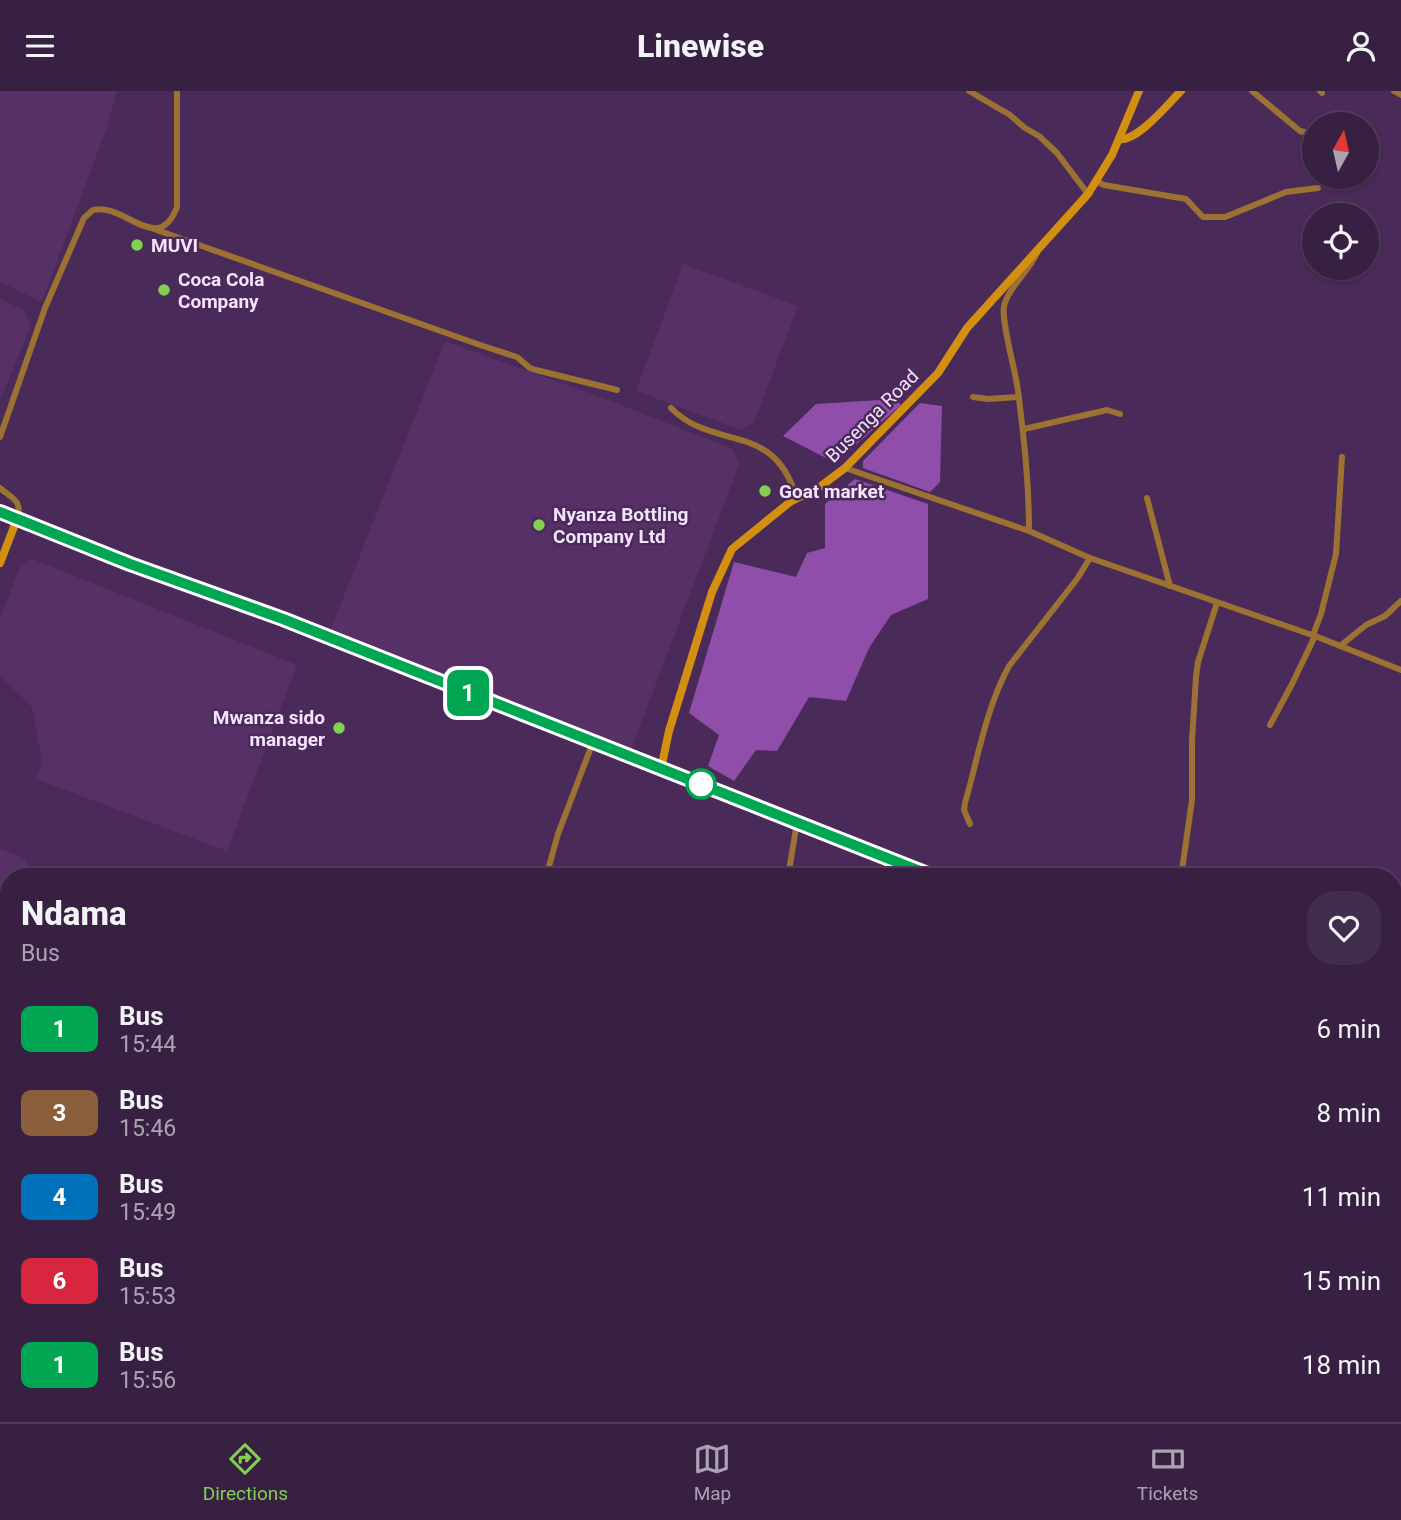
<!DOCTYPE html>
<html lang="en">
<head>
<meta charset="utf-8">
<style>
	body { margin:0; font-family:Roboto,sans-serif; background:#432d4d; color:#f1f3f6; height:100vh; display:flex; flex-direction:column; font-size:26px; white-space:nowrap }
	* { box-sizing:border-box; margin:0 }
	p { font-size:23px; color:#aba3b2 }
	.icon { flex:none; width:38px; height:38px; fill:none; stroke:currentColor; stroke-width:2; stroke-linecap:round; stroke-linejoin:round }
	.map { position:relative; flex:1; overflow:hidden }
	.drawer { position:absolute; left:0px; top:777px; width:1402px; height:555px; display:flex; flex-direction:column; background:#382042; border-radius:28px 28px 0 0; box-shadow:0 2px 5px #0004,0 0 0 2px #523e5b }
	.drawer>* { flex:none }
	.badge { padding:0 14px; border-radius:10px; font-size:24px; line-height:46px }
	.needle { width:46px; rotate:8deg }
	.tools { position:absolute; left:1302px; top:21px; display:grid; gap:14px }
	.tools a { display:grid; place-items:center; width:77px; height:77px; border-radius:50%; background:#382042; box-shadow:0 2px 5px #0004,0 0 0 2px #523e5b; font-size:35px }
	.map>.badge { position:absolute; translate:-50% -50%; box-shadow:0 0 0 4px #fff }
	.round { display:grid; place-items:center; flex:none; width:74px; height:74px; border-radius:28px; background:#432d4d }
	.summary { display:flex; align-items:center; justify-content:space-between; height:119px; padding:0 21px }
	h1 { font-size:33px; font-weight:800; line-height:52px }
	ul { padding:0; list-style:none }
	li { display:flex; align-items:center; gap:21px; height:84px; padding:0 21px }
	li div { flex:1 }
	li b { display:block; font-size:26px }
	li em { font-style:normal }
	li .badge { min-width:77px; font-weight:700; text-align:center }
	header { display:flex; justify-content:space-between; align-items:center; height:91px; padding:0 21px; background:#382042; font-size:32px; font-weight:800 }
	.tab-bar { display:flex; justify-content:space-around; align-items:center; height:98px; border-top:2px solid #523e5b; background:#382042; font-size:19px; color:#aba3b2 }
	.tab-bar a { display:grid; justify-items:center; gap:4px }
	.tab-bar .on { color:#82d04f }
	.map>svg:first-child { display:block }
	.built { fill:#563066 }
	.forest { fill:#904eab }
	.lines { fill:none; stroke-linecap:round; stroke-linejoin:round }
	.street { stroke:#9c7233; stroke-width:6 }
	.secondary { stroke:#d39010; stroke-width:8 }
	.highway { stroke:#f6cd95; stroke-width:10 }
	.line-casing { stroke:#fff; stroke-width:16 }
	.line { stroke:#00a651; stroke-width:10 }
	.poi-dot { fill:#82d04f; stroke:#4a2a58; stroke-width:2.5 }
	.stop-dot { fill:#fff; stroke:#00a651; stroke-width:3.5 }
	.labels { text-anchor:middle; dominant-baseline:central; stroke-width:5; stroke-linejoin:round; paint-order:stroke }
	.poi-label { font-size:19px; font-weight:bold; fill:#f5e2fe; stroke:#4a2a58; text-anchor:start }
	.street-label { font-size:19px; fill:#f5e2fe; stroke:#4a2a58 }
</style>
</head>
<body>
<header><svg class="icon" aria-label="menu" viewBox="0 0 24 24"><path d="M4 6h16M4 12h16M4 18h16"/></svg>Linewise<svg class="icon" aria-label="person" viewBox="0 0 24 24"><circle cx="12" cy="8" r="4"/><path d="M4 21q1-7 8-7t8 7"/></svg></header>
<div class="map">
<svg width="1401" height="1331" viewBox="0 0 1401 1331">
	<rect width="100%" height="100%" fill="#4a2a58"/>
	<g class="built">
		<path d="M 0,0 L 117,0 L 107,36 L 42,211 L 0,191 Z"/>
		<path d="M 683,173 L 798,215 L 754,332 L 741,339 L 636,300 Z"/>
		<path d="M 0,208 L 24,219 L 31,235 L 0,309 Z"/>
		<path d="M 445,250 L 606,308 L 733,358 L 739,374 L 630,661 L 330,540 Z"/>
		<path d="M 32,468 L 297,574 L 227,760 L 36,688 L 42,671 L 32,616 L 0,585 L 0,527 L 20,476 Z"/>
		<path d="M 0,758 L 26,768 L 30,786 L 9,786 L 9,960 L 0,956 Z"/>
		<path d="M 700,1323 L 775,1323 L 770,1331 L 696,1331 Z"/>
	</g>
	<g class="forest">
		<path d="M 896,308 L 901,314 L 843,365 L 826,367 L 783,345 L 816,313 Z"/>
		<path d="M 920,312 L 942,315 L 940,391 L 930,401 L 863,377 L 863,370 Z"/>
		<path d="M 855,388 L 928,413 L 928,508 L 891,524 L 869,557 L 846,610 L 809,606 L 777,660 L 756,659 L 734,690 L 708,675 L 719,644 L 689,622 L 734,471 L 796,486 L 807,462 L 825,457 L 825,413 Z"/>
	</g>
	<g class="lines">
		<g class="street">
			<path d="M 969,0 L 1010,24 L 1025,37 L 1039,45 L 1057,62 L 1088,103"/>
			<path d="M 1252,0 L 1300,40 L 1314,44"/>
			<path d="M 1320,0 L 1322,2"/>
			<path d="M 1394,0 L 1401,4"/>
			<path d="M 1096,90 L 1104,94 L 1186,108 L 1203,126 L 1225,126 L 1286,101 L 1318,97"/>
			<path d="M 154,138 L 480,254 L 517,266 L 530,277 L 536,279 L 617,299"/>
			<path d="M 973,306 L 988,308 L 1019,306"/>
			<path d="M 671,317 C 714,361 774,329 796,406"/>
			<path d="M 1024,338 L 1107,319 L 1120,323"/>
			<path d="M 0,346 L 45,217 L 84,127 L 93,119 C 124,111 158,166 177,116 L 177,0"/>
			<path d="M 845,377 L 1029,440 L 1090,467 L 1315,545 L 1401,579"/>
			<path d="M 0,397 C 13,408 23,410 17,428"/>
			<path d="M 1147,407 L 1170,495"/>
			<path d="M 1029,440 C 1029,391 1024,348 1018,300 C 1016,281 1001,231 1004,215 C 1009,195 1030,180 1038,160"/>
			<path d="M 1313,544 L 1321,523 L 1336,463 L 1342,366"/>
			<path d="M 1340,555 L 1366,534 L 1385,525 L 1401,510"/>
			<path d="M 1270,634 L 1292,593 L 1315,545"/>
			<path d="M 970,733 L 964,719 L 965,712 C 978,667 986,617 1009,575 L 1077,488 L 1090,467"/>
			<path d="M 1182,779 L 1192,709 L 1192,650 L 1196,586 L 1198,571 L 1217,512"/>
			<path d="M 546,786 L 558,743 L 593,651"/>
			<path d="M 788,786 L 797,731"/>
			<path d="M 1400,965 L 1401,978"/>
			<path d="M 1393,989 L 1401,990"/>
			<path d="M 1393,1048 L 1401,1000"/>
			<path d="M 0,1060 L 9,1061"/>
			<path d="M 0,1156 L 9,1163"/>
			<path d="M 0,1265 L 9,1270"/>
			<path d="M 1393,1320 L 1401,1320"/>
			<path d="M 91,1323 L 103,1331"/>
			<path d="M 172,1323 L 174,1331"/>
			<path d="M 393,1323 L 395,1331"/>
			<path d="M 1264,1323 L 1277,1331"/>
			<path d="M 1349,1323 L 1350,1331"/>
			<path d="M 594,1331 L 599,1323"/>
		</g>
		<g class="secondary">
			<path d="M 1119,48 C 1137,51 1168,13 1181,0"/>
			<path d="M 0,472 L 17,428"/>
			<path d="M 661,678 L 669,640 L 712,501 L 732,458 L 790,411 L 821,395 L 845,377 L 938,282 L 967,237 L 1088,103 L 1112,64 L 1139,0"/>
			<path d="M 1393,1183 L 1401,1185"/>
		</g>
		<g class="highway">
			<path d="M 0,421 L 130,473 L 283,528 L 935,786"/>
			<path d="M 1393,962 L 1401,965"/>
		</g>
	</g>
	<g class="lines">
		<defs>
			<path id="line" d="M 0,421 L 130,473 L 283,528 L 935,786"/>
		</defs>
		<use href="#line" class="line-casing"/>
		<use href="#line" class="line"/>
	</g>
	<g class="poi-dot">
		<circle cx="137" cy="154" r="7"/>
		<circle cx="164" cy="199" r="7"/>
		<circle cx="765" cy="400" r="7"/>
		<circle cx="539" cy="434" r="7"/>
		<circle cx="339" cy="637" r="7"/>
	</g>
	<circle class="stop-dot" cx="701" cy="693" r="14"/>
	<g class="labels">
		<g class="poi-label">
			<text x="151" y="154">MUVI</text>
			<text x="178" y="188">Coca Cola<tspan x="178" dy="22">Company</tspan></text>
			<text x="779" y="400">Goat market</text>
			<text x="553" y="423">Nyanza Bottling<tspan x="553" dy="22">Company Ltd</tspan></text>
			<text x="325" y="626" text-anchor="end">Mwanza sido<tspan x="325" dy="22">manager</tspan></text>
		</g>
		<g class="street-label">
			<text transform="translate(872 325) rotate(-45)">Busenga Road</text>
		</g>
	</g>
</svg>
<div class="tools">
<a><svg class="needle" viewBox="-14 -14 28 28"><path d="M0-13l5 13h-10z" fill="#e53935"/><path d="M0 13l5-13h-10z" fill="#aba3b2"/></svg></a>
<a><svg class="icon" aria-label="locate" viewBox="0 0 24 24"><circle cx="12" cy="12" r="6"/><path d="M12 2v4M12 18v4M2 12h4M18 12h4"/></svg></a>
</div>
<b class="badge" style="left:468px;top:602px;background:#00a651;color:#fff">1</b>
<section class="drawer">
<div class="summary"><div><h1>Ndama</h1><p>Bus</p></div><a class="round"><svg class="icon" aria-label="heart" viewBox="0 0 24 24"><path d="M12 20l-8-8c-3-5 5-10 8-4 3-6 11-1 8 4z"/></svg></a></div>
<ul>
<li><span class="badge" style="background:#00a651;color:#fff">1</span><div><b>Bus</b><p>15:44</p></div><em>6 min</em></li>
<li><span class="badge" style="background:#8b5e3c;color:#fff">3</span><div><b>Bus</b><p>15:46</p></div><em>8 min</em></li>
<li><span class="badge" style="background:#0072bc;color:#fff">4</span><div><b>Bus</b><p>15:49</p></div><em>11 min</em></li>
<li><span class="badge" style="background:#d7263d;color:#fff">6</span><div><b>Bus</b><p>15:53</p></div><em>15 min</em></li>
<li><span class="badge" style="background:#00a651;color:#fff">1</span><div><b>Bus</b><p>15:56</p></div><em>18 min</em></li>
</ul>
</section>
</div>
<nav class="tab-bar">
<a class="on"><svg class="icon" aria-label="directions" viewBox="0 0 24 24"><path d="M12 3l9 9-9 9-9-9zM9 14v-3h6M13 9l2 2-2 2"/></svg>Directions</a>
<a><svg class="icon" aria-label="map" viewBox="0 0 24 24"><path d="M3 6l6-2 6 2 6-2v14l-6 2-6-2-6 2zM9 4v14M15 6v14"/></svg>Map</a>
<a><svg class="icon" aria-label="tickets" viewBox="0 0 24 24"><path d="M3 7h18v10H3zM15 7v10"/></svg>Tickets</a>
</nav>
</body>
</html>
